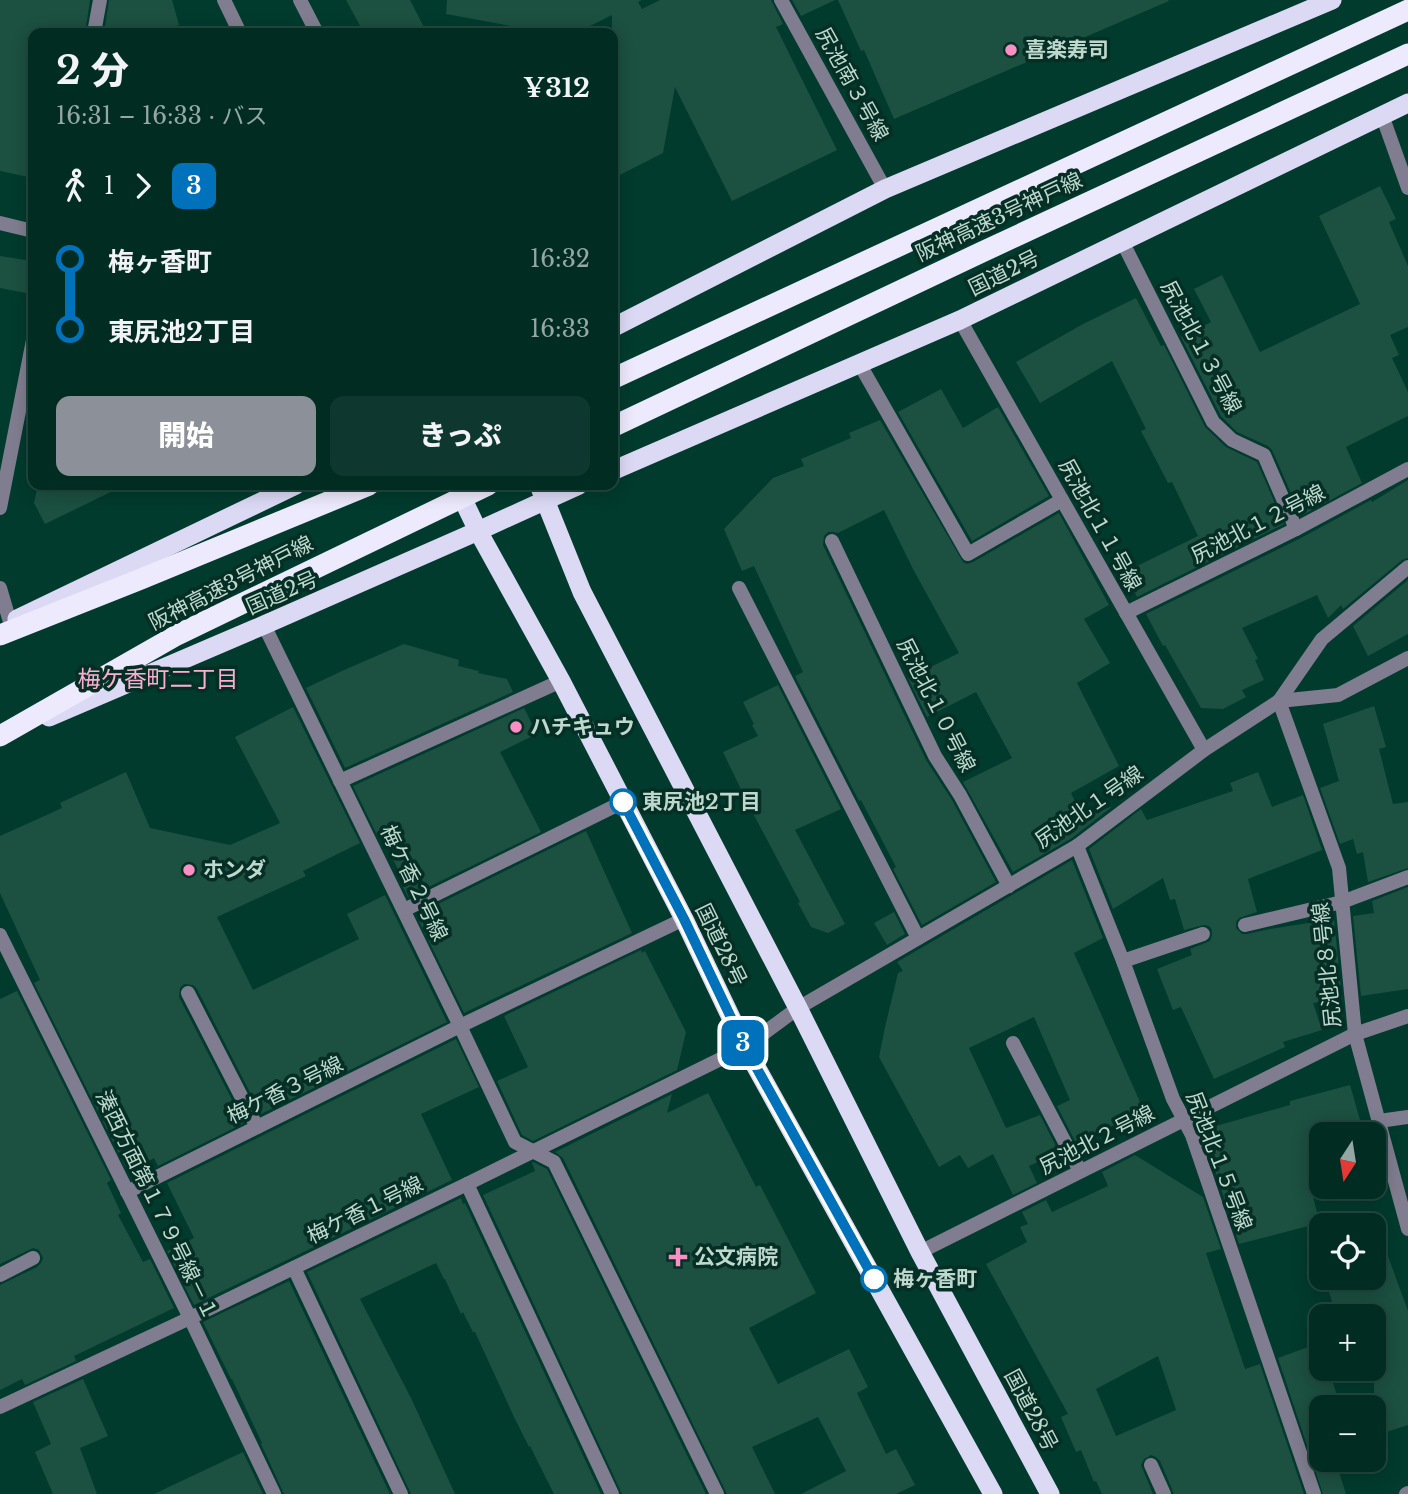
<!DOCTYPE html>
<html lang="ja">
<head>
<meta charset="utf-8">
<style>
	body { margin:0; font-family:"Libre Baskerville","Noto Sans JP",serif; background:#0e382f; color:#f1f3f6; height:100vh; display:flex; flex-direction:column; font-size:26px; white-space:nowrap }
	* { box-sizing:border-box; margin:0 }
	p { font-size:23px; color:#95a7a5 }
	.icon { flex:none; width:38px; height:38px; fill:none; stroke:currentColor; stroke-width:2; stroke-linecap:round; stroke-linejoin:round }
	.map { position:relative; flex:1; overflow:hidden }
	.panel { position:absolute; left:28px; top:28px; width:590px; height:462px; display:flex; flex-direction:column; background:#002c22; border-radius:14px; box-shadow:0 4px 18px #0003,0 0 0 2px #224840 }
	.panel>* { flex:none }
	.badge { padding:0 14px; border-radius:10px; font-size:24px; line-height:46px }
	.needle { width:46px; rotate:192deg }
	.tools { position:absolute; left:1309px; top:1122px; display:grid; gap:14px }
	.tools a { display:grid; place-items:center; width:77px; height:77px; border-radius:14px; background:#002c22; box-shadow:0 4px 18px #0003,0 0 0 2px #224840; font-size:35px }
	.map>.badge { position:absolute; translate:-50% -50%; box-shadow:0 0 0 4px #fff }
	.legs { display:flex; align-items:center; gap:10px; height:77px; padding:0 28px; font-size:23px }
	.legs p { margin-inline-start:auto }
	.overview { display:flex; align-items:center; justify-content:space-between; height:119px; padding:0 28px }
	h1 { font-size:38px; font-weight:800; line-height:52px }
	.cta { display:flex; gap:14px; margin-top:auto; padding:14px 28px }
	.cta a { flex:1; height:80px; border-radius:14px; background:#8c9099; color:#fff; font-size:28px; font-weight:800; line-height:80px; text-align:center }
	.cta a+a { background:#0e382f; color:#f1f3f6 }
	ul { padding:0 28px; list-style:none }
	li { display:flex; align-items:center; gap:24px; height:70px; font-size:26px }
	li i { display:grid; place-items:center; width:10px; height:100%; margin:0 9px; background:currentColor }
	li i::after { content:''; width:18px; height:18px; margin:-9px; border:5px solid; border-radius:50%; background:#002c22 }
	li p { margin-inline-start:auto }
	li:first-child i { background:linear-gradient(#0000 50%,currentColor 0) }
	li:last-child i { background:linear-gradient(currentColor 50%,#0000 0) }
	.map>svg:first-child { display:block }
	.building { fill:#1c5041; fill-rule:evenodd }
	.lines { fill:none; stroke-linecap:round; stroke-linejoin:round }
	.service { stroke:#7f7d8f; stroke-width:14 }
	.minor { stroke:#7f7d8f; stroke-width:14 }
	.tertiary { stroke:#7f7d8f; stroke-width:14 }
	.trunk { stroke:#dcd9f5; stroke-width:19 }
	.motorway { stroke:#eceafc; stroke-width:21 }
	.motorway-bridge { stroke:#eceafc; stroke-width:21 }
	.line-1-casing { stroke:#fff; stroke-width:16 }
	.line-1 { stroke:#0072bc; stroke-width:10 }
	.poi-dot { fill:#fb8fc4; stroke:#052f24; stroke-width:2.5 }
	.stop-1-dot { fill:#fff; stroke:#0072bc; stroke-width:3.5 }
	.labels { text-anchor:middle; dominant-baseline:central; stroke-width:7; stroke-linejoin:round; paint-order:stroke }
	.poi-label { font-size:21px; font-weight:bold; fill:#bed8ce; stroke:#052f24; text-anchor:start }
	.street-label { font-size:21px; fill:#bed8ce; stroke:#052f24 }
	.stop-label { font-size:21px; font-weight:bold; fill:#bed8ce; stroke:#052f24; text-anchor:start }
	.neighbourhood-label { font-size:23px; fill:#fbaed2; stroke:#052f24 }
</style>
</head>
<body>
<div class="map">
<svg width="1408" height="1494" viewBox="0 0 1408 1494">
	<rect width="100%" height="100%" fill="#003b2d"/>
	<g class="building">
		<path d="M 0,0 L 90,0 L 85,33 L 33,33 L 33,178 L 0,171 Z"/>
		<path d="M 109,0 L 172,0 L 179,25 L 152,33 L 104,33 Z"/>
		<path d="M 346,0 L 410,0 L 427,33 L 364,33 Z"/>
		<path d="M 447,0 L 642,0 L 638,2 L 642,9 L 660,0 L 771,0 L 783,24 L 776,27 L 837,150 L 732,201 L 675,87 L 663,153 L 612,179 L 612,15 L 576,33 L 520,33 L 517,27 L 446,14 Z"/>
		<path d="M 792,0 L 835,0 L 801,16 Z"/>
		<path d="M 838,0 L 1168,0 L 1169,1 L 894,119 L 864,50 L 861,51 Z"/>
		<path d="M 1380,186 L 1396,219 L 1389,222 L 1408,266 L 1408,327 L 1390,335 L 1399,355 L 1392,358 L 1408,392 L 1408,416 L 1346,447 L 1362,483 L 1301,516 L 1272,450 L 1268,446 L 1237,432 L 1221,416 L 1181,337 L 1211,322 L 1194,289 L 1222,275 L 1260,352 L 1360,304 L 1319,216 Z"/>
		<path d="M 0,256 L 32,261 L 26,293 L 0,288 Z"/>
		<path d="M 1136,298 L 1161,346 L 1164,345 L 1205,427 L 1226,447 L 1257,462 L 1284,524 L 1137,597 L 1125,572 L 1198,536 L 1172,482 L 1168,483 L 1141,431 L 1146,429 L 1112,361 L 1040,403 L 1016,362 L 1083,324 Z"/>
		<path d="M 941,389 L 963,428 L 998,407 L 1049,496 L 972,541 L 898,412 Z"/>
		<path d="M 880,420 L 963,562 L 967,564 L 973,562 L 1059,513 L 1109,605 L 1084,619 L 1110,663 L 1077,683 L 1119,766 L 1071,793 L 1083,818 L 1113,806 L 1072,838 L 1013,872 L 963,782 L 1012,758 L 976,692 L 927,717 L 908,678 L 959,653 L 913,569 L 884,510 L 838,533 L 833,532 L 828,532 L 824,536 L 823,545 L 926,760 L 952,800 L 996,882 L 922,925 L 893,869 L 896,867 L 861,800 L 859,801 L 795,676 L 803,672 L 754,566 L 742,571 L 724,529 L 773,478 L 804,466 L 801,459 L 851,438 L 849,433 Z"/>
		<path d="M 1408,480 L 1408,558 L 1402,560 L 1343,609 L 1341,605 L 1328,618 L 1317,595 L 1242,628 L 1258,659 L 1255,660 L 1264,680 L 1242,690 L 1246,697 L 1223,709 L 1201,708 L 1165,645 L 1163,646 L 1146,614 L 1301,538 L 1371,500 L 1372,502 Z"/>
		<path d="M 38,485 L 125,485 L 45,524 L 34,503 Z"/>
		<path d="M 1408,580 L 1408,634 L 1368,656 L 1353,626 Z"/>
		<path d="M 404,644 L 459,660 L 458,666 L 479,671 L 478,673 L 507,679 L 513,692 L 345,768 L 306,688 L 344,670 Z"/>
		<path d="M 778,685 L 841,809 L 795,830 L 845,924 L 828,933 L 811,927 L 798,903 L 800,902 L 747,802 L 723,752 L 758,736 L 752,725 L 754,724 L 743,702 Z"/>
		<path d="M 1374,706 L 1386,747 L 1379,749 L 1393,804 L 1408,802 L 1408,868 L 1368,882 L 1363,852 L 1357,854 L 1353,839 L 1340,844 L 1320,788 L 1339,781 L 1323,724 Z"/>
		<path d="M 293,707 L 360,843 L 303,871 L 306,876 L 217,917 L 253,990 L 359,939 L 347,914 L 385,895 L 447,1022 L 261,1114 L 197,989 L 193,985 L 184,984 L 180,988 L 179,997 L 244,1123 L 158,1166 L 154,1158 L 128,1172 L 34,983 L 40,980 L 0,893 L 0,836 L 62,808 L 60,803 L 126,772 L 150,828 L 230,845 L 280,823 L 235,737 Z"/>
		<path d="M 524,708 L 537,734 L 500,752 L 541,832 L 408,897 L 403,887 L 406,885 L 380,834 L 377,835 L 353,786 Z"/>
		<path d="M 1258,772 L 1272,807 L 1303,795 L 1322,850 L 1248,879 L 1257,912 L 1239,918 L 1236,922 L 1236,928 L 1242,934 L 1247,934 L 1270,929 L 1334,919 L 1342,999 L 1313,1003 L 1322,1030 L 1283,1042 L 1285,1047 L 1214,1079 L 1181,1007 L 1173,1010 L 1157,969 L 1192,955 L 1190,949 L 1210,941 L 1212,935 L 1212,930 L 1209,926 L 1204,925 L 1184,930 L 1175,899 L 1170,900 L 1163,878 L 1113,909 L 1089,849 L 1141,809 L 1147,820 L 1233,791 L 1230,783 Z"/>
		<path d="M 586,831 L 632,933 L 464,1013 L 416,915 Z"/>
		<path d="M 1072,860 L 1103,938 L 1074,953 L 1144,1111 L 1076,1143 L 1057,1106 L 1070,1100 L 1034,1017 L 969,1048 L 1006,1128 L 1040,1115 L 1059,1152 L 1029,1166 L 1037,1183 L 1013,1195 L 993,1154 L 968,1168 L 960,1155 L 939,1167 L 879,1057 L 885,1027 L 898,973 L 903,971 L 897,962 Z"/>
		<path d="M 1408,887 L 1408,989 L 1361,996 L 1353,916 L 1374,913 L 1372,901 Z"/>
		<path d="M 894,912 L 905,934 L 887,945 L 874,923 Z"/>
		<path d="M 641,950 L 642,953 L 645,951 L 686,1032 L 677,1070 L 533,1141 L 522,1135 L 497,1081 L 528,1067 L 504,1016 Z"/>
		<path d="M 17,991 L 111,1180 L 107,1183 L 121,1213 L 118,1215 L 143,1262 L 150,1259 L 174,1308 L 74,1356 L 76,1361 L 25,1385 L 22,1379 L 0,1390 L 0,1285 L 37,1267 L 41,1263 L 43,1258 L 39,1250 L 33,1248 L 0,1264 L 0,999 Z"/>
		<path d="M 456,1039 L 479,1087 L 421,1114 L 452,1180 L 194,1305 L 167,1251 L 194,1238 L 167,1183 Z"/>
		<path d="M 1350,1085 L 1364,1134 L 1321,1134 L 1321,1195 L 1313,1197 L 1320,1223 L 1239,1244 L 1202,1130 L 1290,1105 L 1290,1101 Z"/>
		<path d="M 708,1093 L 756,1187 L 760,1185 L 816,1293 L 749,1328 L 778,1384 L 849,1349 L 868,1387 L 857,1393 L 886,1454 L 896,1449 L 915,1485 L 896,1494 L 801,1494 L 846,1471 L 818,1417 L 752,1447 L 775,1494 L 727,1494 L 563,1158 L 555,1152 L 672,1094 L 667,1113 Z"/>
		<path d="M 1135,1155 L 1203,1197 L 1221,1249 L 1206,1253 L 1245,1369 L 1260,1364 L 1304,1494 L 1174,1494 L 1160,1461 L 1156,1457 L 1151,1455 L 1144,1459 L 1141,1465 L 1153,1494 L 1102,1494 L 1096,1481 L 1094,1482 L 1081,1450 L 1076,1452 L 1061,1417 L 1068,1414 L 986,1264 L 1027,1242 L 1020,1227 L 1028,1224 L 1022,1212 L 1046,1200 L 1052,1212 L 1108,1186 L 1102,1172 ZM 1158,1356 L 1176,1410 L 1116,1436 L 1096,1389 Z"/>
		<path d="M 533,1162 L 547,1169 L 706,1494 L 622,1494 L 483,1195 L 535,1171 L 532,1163 Z"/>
		<path d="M 461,1198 L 463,1204 L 465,1203 L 601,1494 L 554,1494 L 530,1446 L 529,1447 L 514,1417 L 475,1332 L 473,1332 L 463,1312 L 461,1314 L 445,1279 L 444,1279 L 436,1263 L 360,1299 L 411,1398 L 455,1494 L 411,1494 L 307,1272 Z"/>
		<path d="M 1374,1226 L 1377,1226 L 1408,1311 L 1408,1425 L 1374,1436 L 1374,1316 L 1337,1316 L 1324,1278 L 1374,1278 Z"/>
		<path d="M 289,1281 L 390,1494 L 284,1494 L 261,1444 L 262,1443 L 232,1379 L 231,1379 L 203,1322 Z"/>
		<path d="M 1319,1343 L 1321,1349 L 1321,1368 L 1328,1368 L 1341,1407 L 1321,1407 L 1321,1460 L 1335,1460 L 1346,1494 L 1323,1494 L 1278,1358 Z"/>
		<path d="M 83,1379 L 108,1436 L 80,1448 L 97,1494 L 53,1494 L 35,1452 L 51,1444 L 33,1402 Z"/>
		<path d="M 243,1452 L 263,1494 L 154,1494 Z"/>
	</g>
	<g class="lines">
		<g class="service">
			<path d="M 1122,241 L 1213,422 L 1232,440 L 1264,455 L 1296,529"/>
			<path d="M 859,363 L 968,554 L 1062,500"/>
			<path d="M 832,541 L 935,756 L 960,795 L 1009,886"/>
			<path d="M 739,588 L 918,938"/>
			<path d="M 1126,613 L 1296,529 L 1408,469"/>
			<path d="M 1245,925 L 1342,902 L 1408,877"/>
			<path d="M 1123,961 L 1203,934"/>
			<path d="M 188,993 L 257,1127"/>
			<path d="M 1013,1043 L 1080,1171"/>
			<path d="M 1379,1121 L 1408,1117"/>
			<path d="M 0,1275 L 33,1258"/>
			<path d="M 1151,1465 L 1164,1494"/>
			<path d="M 1406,1494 L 1408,1493"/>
		</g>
		<g class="minor">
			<path d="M 781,0 L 885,189"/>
			<path d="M 94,33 L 100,0"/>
			<path d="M 1382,115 L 1408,188"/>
			<path d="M 0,223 L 33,231"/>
			<path d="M 960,320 L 1204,750"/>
			<path d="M 0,508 L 33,340"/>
			<path d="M 0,588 L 10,622"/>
			<path d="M 264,625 L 460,1026 L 515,1142 L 554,1162 L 717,1494"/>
			<path d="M 1279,701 L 1339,868 L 1355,1034 L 1408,1229"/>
			<path d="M 1279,701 L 1322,639 L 1408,567"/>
			<path d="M 340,781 L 561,681"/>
			<path d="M 1077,846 L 1123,961 L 1173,1099 L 1192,1135 L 1314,1494"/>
			<path d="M 404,910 L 623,802"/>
			<path d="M 0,935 L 190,1318 L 274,1494"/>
			<path d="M 467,1184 L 612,1494"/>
			<path d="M 127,1192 L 460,1026 L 684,919"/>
			<path d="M 920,1252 L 1355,1034 L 1408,1016"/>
			<path d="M 294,1268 L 401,1494"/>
			<path d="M 0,1407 L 190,1318 L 467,1184 L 745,1047 L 798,1008 L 1077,846 L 1204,750 L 1279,701 L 1338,695 L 1408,658"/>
		</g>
		<g class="tertiary">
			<path d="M 224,0 L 240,33"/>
			<path d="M 300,0 L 317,33"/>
		</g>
		<g class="trunk">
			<path d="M 612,328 L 885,189 L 1332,0"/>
			<path d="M 612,471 L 960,320 L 1408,103"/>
			<path d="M 456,485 L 478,531 L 561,681 L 684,919 L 745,1047 L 993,1494"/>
			<path d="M 539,485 L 582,592 L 798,1008 L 920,1252 L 1050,1494"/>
			<path d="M 17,619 L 296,485"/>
			<path d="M 49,717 L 264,625 L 478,531 L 579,485"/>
		</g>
		<g class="motorway">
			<path d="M 612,379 L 1408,10"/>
			<path d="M 612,427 L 982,252 L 1408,54"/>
			<path d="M 0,635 L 141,579 L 369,485"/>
		</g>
		<path class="motorway-bridge" d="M 0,736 L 177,635 L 488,485"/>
	</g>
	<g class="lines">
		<defs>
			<path id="line-1" d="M 623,802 L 684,919 L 745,1047 L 874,1279"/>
		</defs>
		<use href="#line-1" class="line-1-casing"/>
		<use href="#line-1" class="line-1"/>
	</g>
	<g class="poi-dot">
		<circle cx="1011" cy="50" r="7"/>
		<circle cx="516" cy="727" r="7"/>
		<circle cx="189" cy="870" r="7"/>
		<path d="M674.5 1246.5h7v7h7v7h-7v7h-7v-7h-7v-7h7z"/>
	</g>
	<g class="stop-1-dot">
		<circle cx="623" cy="802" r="12"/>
		<circle cx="874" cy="1279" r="12"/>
	</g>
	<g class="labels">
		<g class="poi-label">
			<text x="1025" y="50">喜楽寿司</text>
			<text x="530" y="727">ハチキュウ</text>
			<text x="203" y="870">ホンダ</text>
			<text x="694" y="1257">公文病院</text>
		</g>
		<g class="street-label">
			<text transform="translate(852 84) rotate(61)">尻池南３号線</text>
			<text transform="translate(999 217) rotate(-25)">阪神高速3号神戸線</text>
			<text transform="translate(1004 273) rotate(-26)">国道2号</text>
			<text transform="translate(1201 347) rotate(62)">尻池北１３号線</text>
			<text transform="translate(1258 524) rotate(-27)">尻池北１２号線</text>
			<text transform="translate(1100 525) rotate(61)">尻池北１１号線</text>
			<text transform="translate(231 583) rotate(-27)">阪神高速3号神戸線</text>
			<text transform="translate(282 593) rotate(-24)">国道2号</text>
			<text transform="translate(936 705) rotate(63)">尻池北１０号線</text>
			<text transform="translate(1089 807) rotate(-35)">尻池北１号線</text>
			<text transform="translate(414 883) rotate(64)">梅ケ香２号線</text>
			<text transform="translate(721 945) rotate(64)">国道28号</text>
			<text transform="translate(1327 965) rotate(-96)">尻池北８号線</text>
			<text transform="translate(285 1090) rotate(-26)">梅ケ香３号線</text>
			<text transform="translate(1097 1140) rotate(-27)">尻池北２号線</text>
			<text transform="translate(1219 1161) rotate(69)">尻池北１５号線</text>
			<text transform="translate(157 1205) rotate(64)">湊西方面第１７９号線－１</text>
			<text transform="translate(365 1210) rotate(-26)">梅ケ香１号線</text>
			<text transform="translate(1031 1410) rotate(62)">国道28号</text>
		</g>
		<g class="stop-label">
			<text x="642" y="802">東尻池2丁目</text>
			<text x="893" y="1279">梅ヶ香町</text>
		</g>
		<g class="neighbourhood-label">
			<text x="158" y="679">梅ケ香町二丁目</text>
		</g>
	</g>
</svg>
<div class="tools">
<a><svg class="needle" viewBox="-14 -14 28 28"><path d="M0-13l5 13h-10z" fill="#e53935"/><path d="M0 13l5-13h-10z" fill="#95a7a5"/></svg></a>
<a><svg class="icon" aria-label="locate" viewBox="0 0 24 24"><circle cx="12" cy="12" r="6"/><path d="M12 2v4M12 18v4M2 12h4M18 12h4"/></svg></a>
<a>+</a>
<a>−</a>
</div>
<b class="badge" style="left:743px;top:1043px;background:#0072bc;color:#fff">3</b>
<section class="panel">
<div class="overview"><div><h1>2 分</h1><p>16:31 – 16:33 · バス</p></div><b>¥312</b></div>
<div class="legs"><svg class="icon" aria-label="walk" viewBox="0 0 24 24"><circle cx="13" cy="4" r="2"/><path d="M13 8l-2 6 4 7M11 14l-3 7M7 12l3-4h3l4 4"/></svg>1<svg class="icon" aria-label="forward" viewBox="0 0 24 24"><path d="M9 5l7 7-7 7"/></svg><b class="badge" style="background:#0072bc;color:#fff">3</b></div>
<ul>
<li><i style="color:#0072bc"></i><b>梅ヶ香町</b><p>16:32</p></li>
<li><i style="color:#0072bc"></i><b>東尻池2丁目</b><p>16:33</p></li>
</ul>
<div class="cta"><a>開始</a><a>きっぷ</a></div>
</section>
</div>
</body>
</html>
